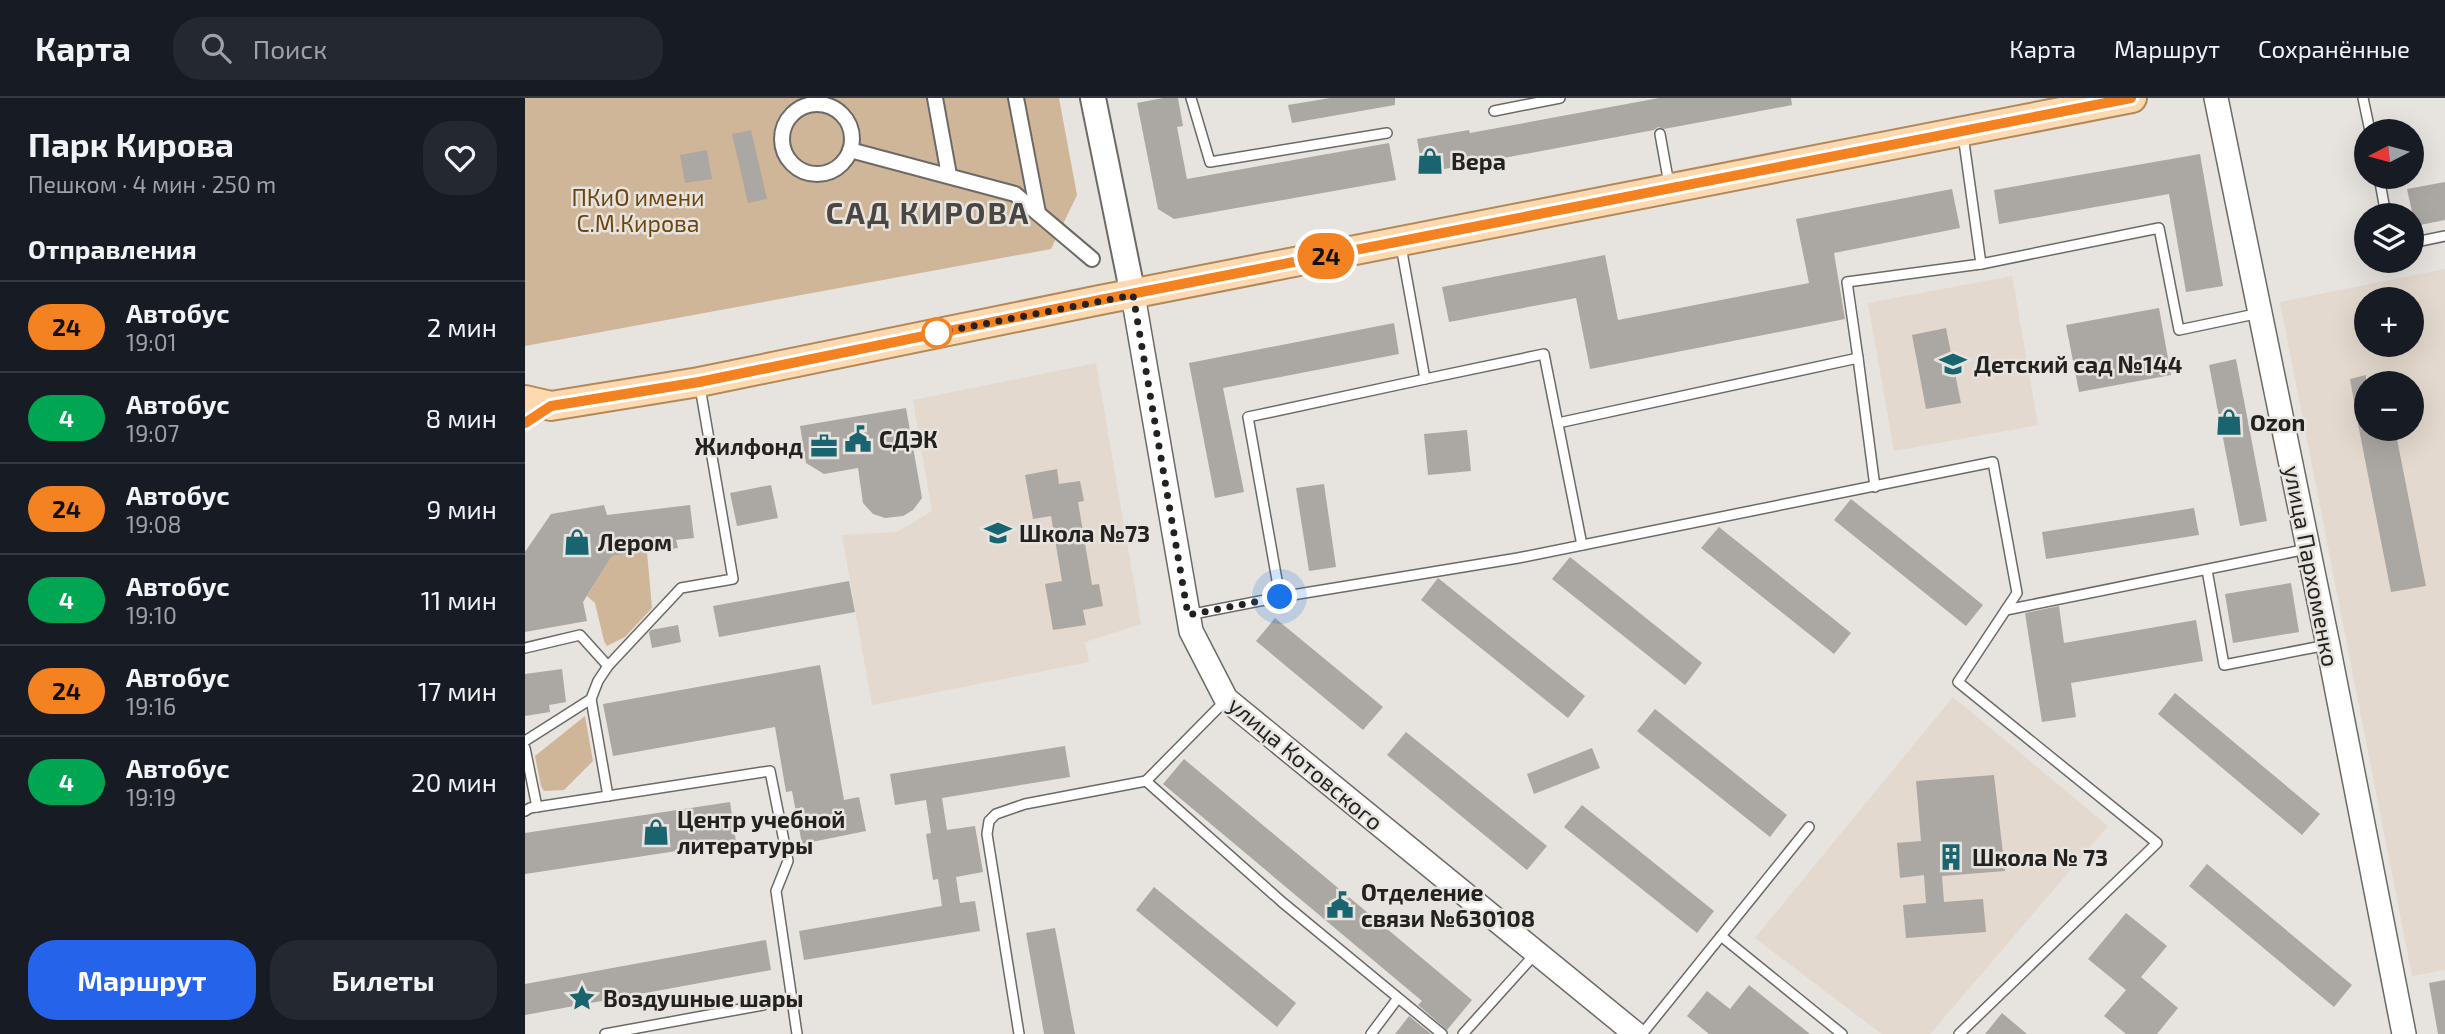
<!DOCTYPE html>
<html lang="ru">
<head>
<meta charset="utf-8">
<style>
	body { margin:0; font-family:"Exo 2",sans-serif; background:#242831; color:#f1f3f6; height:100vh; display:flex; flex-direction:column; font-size:26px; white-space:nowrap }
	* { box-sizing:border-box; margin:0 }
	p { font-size:23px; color:#9ea1a6 }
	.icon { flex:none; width:38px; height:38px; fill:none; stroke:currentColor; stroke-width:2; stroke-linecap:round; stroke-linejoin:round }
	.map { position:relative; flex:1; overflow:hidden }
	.drawer { display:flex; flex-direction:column; background:#171b24; width:525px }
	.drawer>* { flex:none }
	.badge { padding:0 14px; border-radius:23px; font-size:24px; line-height:46px }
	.needle { width:46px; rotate:264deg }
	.buttons { position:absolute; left:1829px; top:21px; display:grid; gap:14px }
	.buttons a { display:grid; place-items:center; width:70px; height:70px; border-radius:50%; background:#171b24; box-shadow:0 7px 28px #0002; font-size:35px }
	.you { position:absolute; width:35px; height:35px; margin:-18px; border:5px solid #fff; border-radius:50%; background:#1a73e8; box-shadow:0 0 0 10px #1a73e833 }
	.map>.badge { position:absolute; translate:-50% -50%; box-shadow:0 0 0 4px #fff }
	h2 { padding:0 28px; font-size:26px; line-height:63px }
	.round { display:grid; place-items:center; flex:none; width:74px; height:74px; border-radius:28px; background:#242831 }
	.headline { display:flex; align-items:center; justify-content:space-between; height:119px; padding:0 28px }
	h1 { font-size:33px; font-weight:700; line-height:52px }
	.action { display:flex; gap:14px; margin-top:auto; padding:14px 28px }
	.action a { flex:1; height:80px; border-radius:28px; background:#2563eb; color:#fff; font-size:28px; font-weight:700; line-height:80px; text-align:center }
	.action a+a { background:#242831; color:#f1f3f6 }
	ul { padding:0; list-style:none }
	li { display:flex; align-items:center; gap:21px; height:91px; padding:0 28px; border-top:2px solid #363941 }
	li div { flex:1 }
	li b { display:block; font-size:26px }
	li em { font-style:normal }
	li .badge { min-width:77px; font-weight:700; text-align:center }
	header { display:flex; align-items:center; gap:42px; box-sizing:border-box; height:98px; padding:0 35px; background:#171b24; border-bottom:2px solid #363941 }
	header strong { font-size:33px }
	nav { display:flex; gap:38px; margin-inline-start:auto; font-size:24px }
	.search { width:490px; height:63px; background:#242831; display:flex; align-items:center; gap:18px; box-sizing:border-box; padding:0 24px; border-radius:28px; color:#9ea1a6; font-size:26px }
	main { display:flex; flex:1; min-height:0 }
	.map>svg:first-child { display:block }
	.built { fill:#e3d9ce; fill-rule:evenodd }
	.green { fill:#d0b699 }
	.building { fill:#aba7a2 }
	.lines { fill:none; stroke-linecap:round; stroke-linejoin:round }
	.service-casing { stroke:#6d6965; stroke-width:12 }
	.pedestrian-casing { stroke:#6d6965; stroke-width:18 }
	.tertiary-casing { stroke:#6d6965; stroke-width:26 }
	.secondary-casing { stroke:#6d6965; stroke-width:28 }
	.primary-casing { stroke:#b1895b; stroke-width:32 }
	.service { stroke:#fff; stroke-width:9 }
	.pedestrian { stroke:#fff; stroke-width:14 }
	.tertiary { stroke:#fff; stroke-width:23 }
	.secondary { stroke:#fff; stroke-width:24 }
	.primary { stroke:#fed9b0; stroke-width:28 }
	.line-casing { stroke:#fff; stroke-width:16 }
	.line { stroke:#f58220; stroke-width:10 }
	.walk { stroke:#242220; stroke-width:7; stroke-dasharray:0 12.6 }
	.stop-dot { fill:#fff; stroke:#f58220; stroke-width:3.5 }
	.labels { text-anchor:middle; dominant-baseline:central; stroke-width:5; stroke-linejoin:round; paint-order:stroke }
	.poi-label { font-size:23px; font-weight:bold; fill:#242220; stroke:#e7e3de; text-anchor:start }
	.park-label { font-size:23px; fill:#6d450d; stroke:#e7e3de }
	.street-label { font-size:23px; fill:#242220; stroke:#e7e3de }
	.district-label { font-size:30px; font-weight:bold; letter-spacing:2px; fill:#4a4743; stroke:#e7e3de }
</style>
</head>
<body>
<header>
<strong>Карта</strong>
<div class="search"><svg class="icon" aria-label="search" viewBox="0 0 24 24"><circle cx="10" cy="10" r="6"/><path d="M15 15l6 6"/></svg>Поиск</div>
<nav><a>Карта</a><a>Маршрут</a><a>Сохранённые</a></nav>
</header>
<main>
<section class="drawer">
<div class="headline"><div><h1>Парк Кирова</h1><p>Пешком · 4 мин · 250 m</p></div><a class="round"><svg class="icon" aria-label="heart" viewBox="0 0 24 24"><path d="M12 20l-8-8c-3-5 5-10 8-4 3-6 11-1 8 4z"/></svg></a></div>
<h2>Отправления</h2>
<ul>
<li><span class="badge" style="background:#f58220;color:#111">24</span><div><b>Автобус</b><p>19:01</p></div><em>2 мин</em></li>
<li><span class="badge" style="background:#00a651;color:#fff">4</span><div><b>Автобус</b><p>19:07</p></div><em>8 мин</em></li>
<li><span class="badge" style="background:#f58220;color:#111">24</span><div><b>Автобус</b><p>19:08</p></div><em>9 мин</em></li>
<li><span class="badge" style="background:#00a651;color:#fff">4</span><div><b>Автобус</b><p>19:10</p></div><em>11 мин</em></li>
<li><span class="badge" style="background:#f58220;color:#111">24</span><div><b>Автобус</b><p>19:16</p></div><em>17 мин</em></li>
<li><span class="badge" style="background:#00a651;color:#fff">4</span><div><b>Автобус</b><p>19:19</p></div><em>20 мин</em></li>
</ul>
<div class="action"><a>Маршрут</a><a>Билеты</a></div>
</section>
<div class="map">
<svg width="1920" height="936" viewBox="0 0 1920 936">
	<rect width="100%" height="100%" fill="#e7e3de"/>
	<g class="built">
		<path d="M 1920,171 L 1920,872 L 1887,878 L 1755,204 ZM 1841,201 L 1886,201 L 1886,247 L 1841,247 ZM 1841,285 L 1886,285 L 1886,331 L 1841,331 Z"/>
		<path d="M 1487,178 L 1513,327 L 1369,353 L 1343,205 Z"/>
		<path d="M 571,265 L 616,526 L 560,544 L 564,564 L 347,607 L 317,437 L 372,434 L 407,413 L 388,302 Z"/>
		<path d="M 1428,599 L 1583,728 L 1405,936 L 1357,936 L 1230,840 Z"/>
	</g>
	<g class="green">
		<path d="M 0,0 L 534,0 L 552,97 L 526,151 L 0,248 Z"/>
		<path d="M 122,454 L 127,510 L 100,539 L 82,548 L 79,543 L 70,505 L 62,498 L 87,458 Z"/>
		<path d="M 60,618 L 68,663 L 39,692 L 19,693 L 16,688 L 10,658 Z"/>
	</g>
	<g class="building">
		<path d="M 638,0 L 653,0 L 658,28 L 652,29 L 662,81 L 864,45 L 871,82 L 649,121 L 633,111 L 612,5 Z"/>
		<path d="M 805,0 L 870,0 L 870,7 L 767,25 L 763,7 Z"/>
		<path d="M 1134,0 L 1266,0 L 1267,7 L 1139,31 L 1133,29 L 1129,32 L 898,75 L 892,41 L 944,32 L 945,35 Z"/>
		<path d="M 226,32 L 242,101 L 223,105 L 207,36 Z"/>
		<path d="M 182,52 L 187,81 L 160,85 L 155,57 Z"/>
		<path d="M 1675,56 L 1698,188 L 1661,194 L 1644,96 L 1474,126 L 1469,92 Z"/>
		<path d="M 1920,84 L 1920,122 L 1890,128 L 1882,91 Z"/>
		<path d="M 1427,91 L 1435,130 L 1309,155 L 1320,221 L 1065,271 L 1051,200 L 924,224 L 917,189 L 1080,157 L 1093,222 L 1284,185 L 1271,121 Z"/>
		<path d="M 1634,210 L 1646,277 L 1554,294 L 1541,227 Z"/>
		<path d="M 869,225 L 874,256 L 698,290 L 719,394 L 690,400 L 664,265 Z"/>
		<path d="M 1421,230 L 1436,305 L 1401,311 L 1387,237 Z"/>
		<path d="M 1711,261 L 1742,423 L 1715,428 L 1684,267 Z"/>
		<path d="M 1841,277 L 1841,330 L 1834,331 L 1825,281 Z"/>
		<path d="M 381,310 L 397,400 L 388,412 L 378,418 L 360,420 L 348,416 L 338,405 L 333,370 L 299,376 L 281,365 L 275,328 Z"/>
		<path d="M 1834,331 L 1870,331 L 1901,488 L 1866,494 Z"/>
		<path d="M 942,332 L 946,373 L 903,377 L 899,336 Z"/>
		<path d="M 532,371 L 534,386 L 555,383 L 559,403 L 553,404 L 567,487 L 574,486 L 578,508 L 558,512 L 561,527 L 528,532 L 520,486 L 537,483 L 526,418 L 508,421 L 500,377 Z"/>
		<path d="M 799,386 L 811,469 L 784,473 L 771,390 Z"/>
		<path d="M 246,387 L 253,420 L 212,428 L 205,395 Z"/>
		<path d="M 1326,401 L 1458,507 L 1441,528 L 1309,422 Z"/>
		<path d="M 79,407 L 82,417 L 165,407 L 169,440 L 151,442 L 153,450 L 87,458 L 58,504 L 62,523 L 0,534 L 0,454 L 26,416 Z"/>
		<path d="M 1669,410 L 1674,437 L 1521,461 L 1517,434 Z"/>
		<path d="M 1194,429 L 1326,535 L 1309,556 L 1176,450 Z"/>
		<path d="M 1045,459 L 1177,565 L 1160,587 L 1027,481 Z"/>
		<path d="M 913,480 L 1060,598 L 1043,620 L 896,502 Z"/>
		<path d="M 324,483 L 330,514 L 194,539 L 188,508 Z"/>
		<path d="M 1766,485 L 1774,534 L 1708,545 L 1700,496 Z"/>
		<path d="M 1534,508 L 1539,545 L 1671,522 L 1678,563 L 1546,585 L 1551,619 L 1517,624 L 1500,515 Z"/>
		<path d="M 750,520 L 858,609 L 838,632 L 731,543 Z"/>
		<path d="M 153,527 L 156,544 L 127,550 L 124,534 L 126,532 Z"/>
		<path d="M 295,567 L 319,702 L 334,699 L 341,733 L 277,746 L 267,693 L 261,694 L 250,629 L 88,658 L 78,606 Z"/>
		<path d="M 37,571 L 41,604 L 24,607 L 25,614 L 0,618 L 0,576 Z"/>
		<path d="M 1650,595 L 1795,716 L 1777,737 L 1633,616 Z"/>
		<path d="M 1130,611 L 1262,717 L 1245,739 L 1112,633 Z"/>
		<path d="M 881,634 L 1022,748 L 1002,772 L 862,657 Z"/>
		<path d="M 540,648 L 545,679 L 417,700 L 422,732 L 450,728 L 458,774 L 431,779 L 435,805 L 450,803 L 455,833 L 279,862 L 274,833 L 417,808 L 413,781 L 408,782 L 401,736 L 406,735 L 401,702 L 370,707 L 365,676 Z"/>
		<path d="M 1067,650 L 1075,670 L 1009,696 L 1002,676 Z"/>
		<path d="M 659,661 L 947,902 L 922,932 L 893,907 L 897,903 L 638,686 Z"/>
		<path d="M 1469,677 L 1480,773 L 1417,778 L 1419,804 L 1458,801 L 1461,834 L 1381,840 L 1378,807 L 1401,805 L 1399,777 L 1375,780 L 1372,745 L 1396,743 L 1391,683 Z"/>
		<path d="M 205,704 L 211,744 L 0,776 L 0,735 Z"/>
		<path d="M 1057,707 L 1189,813 L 1172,835 L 1039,729 Z"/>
		<path d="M 1682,766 L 1827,887 L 1809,909 L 1664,788 Z"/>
		<path d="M 629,789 L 771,905 L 752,929 L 611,812 Z"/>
		<path d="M 1601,815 L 1642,848 L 1616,879 L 1653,910 L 1632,936 L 1601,936 L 1579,918 L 1601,892 L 1563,861 Z"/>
		<path d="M 530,830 L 550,936 L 519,936 L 501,835 Z"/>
		<path d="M 241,842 L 246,872 L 0,917 L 0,886 Z"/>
		<path d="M 1920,882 L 1920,936 L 1913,936 L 1904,885 Z"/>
		<path d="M 1224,887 L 1285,936 L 1184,936 L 1162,918 L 1182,893 L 1205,911 Z"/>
		<path d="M 1477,915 L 1502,936 L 1460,936 Z"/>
		<path d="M 884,918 L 906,936 L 870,936 Z"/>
	</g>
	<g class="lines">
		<defs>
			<g id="service">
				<path d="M 666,0 L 685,64 L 862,35"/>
				<path d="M 1838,0 L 1845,33"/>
				<path d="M 969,13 L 1035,0"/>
				<path d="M 1135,36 L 1144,86"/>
				<path d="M 1854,79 L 1861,117"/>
				<path d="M 1886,145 L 1920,138"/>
				<path d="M 1456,166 L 1634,130 L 1654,232 L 1735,215"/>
				<path d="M 1333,260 L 1322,184 L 1456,166 L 1438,37"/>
				<path d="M 900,281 L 1019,256 L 1057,447"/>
				<path d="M 1033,325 L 1333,260 L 1350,389"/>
				<path d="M 1682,472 L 1699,567 L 1802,547"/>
				<path d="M 755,499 L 723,319 L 900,281 L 876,148"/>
				<path d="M 1481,512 L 1782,451"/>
				<path d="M 663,517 L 755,499 L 993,460 L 1468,364 L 1492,495 L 1433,584 L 1632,745 L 1434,936"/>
				<path d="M 0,550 L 55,537 L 83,568"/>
				<path d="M 66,601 L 83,698"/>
				<path d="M 700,603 L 621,683 L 757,804 L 917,936"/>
				<path d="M 0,643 L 66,601 L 73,583 L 83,568 L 156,490 L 208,481 L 175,289"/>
				<path d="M 0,650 L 12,709"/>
				<path d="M 0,713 L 5,710 L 245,673 L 263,763 L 251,793 L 272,936"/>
				<path d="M 1196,838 L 1317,936"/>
				<path d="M 80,936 L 238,907"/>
				<path d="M 494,936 L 462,736 L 464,723 L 471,716 L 500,706 L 621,683"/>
				<path d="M 846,936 L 873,900"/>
				<path d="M 938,936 L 1011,855"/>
				<path d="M 1117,936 L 1284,729"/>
			</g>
			<g id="pedestrian">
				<path d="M 410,0 L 424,77"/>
				<path d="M 491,0 L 513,115"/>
				<circle cx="292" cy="41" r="35"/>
				<path d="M 325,52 L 490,96 L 567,161"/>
			</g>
			<g id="tertiary">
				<path d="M 1691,0 L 1803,547 L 1879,936"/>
				<path d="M 608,197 L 666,533 L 701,601 L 1111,936"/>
			</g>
			<path id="secondary" d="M 568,0 L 608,197"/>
			<path id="primary" d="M 0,302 L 26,308 L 174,284 L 575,202 L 1607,0"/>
		</defs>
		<use href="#service" class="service-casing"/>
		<use href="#pedestrian" class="pedestrian-casing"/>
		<use href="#tertiary" class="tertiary-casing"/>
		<use href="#secondary" class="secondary-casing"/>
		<use href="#primary" class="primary-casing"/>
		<use href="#service" class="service"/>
		<use href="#pedestrian" class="pedestrian"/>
		<use href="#tertiary" class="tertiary"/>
		<use href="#secondary" class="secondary"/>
		<use href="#primary" class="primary"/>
	</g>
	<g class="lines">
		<defs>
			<path id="line" d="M 0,325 L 26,308 L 174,284 L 575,202 L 1606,0"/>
		</defs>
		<use href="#line" class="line-casing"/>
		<use href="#line" class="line"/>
		<path class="walk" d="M 412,235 L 608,197 L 663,517 L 755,499"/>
	</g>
	<defs>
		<symbol id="shop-bare" viewBox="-9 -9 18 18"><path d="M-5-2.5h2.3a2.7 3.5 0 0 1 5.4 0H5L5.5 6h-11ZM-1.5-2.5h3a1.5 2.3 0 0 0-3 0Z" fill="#19656f" stroke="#e7e3de" stroke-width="2.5" paint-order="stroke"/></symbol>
		<symbol id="school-bare" viewBox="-9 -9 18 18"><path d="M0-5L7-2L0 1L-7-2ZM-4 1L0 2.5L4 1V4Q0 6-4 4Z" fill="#19656f" stroke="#e7e3de" stroke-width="2.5" paint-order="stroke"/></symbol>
		<symbol id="civic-bare" viewBox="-9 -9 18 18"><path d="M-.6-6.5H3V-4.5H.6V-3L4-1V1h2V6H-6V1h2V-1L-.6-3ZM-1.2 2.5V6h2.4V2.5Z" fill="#19656f" stroke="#e7e3de" stroke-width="2.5" paint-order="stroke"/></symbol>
		<symbol id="office-bare" viewBox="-9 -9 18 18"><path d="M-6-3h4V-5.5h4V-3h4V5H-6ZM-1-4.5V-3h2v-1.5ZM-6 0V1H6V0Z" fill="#19656f" stroke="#e7e3de" stroke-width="2.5" paint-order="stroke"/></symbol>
		<symbol id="building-bare" viewBox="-9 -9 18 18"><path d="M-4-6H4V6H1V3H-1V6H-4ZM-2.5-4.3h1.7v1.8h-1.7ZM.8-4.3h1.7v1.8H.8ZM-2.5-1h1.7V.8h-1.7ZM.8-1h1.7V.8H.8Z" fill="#19656f" stroke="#e7e3de" stroke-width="2.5" paint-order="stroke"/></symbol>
		<symbol id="sight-bare" viewBox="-9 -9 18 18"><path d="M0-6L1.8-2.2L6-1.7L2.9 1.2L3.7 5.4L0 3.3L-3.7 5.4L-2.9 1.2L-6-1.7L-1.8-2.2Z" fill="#19656f" stroke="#e7e3de" stroke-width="2.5" paint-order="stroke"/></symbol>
	</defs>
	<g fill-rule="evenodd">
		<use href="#shop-bare" x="886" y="44" width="38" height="38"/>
		<use href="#school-bare" x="1409" y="247" width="38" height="38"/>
		<use href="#shop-bare" x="1685" y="305" width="38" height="38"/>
		<use href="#civic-bare" x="314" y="322" width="38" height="38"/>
		<use href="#office-bare" x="280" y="329" width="38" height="38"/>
		<use href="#school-bare" x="454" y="416" width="38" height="38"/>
		<use href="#shop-bare" x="33" y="425" width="38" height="38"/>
		<use href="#shop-bare" x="112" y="715" width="38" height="38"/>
		<use href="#building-bare" x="1407" y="740" width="38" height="38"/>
		<use href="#civic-bare" x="796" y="788" width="38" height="38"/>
		<use href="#sight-bare" x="38" y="881" width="38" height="38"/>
	</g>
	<circle class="stop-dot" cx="412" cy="235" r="14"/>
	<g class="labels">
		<g class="poi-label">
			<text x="926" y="63">Вера</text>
			<text x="1449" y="266">Детский сад №144</text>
			<text x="1725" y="324">Ozon</text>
			<text x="354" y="341">СДЭК</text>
			<text x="278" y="348" text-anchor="end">Жилфонд</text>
			<text x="494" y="435">Школа №73</text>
			<text x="73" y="444">Лером</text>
			<text x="152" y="721">Центр учебной<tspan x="152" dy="26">литературы</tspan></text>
			<text x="1447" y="759">Школа № 73</text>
			<text x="836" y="794">Отделение<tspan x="836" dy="26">связи №630108</tspan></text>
			<text x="78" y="900">Воздушные шары</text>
		</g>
		<g class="park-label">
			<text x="113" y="99">ПКиО имени<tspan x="113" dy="26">С.М.Кирова</tspan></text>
		</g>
		<g class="street-label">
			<text transform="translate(1787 468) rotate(79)">улица Пархоменко</text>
			<text transform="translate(781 665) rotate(40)">улица Котовского</text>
		</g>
		<g class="district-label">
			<text x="403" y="114">САД КИРОВА</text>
		</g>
	</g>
</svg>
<div class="buttons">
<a><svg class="needle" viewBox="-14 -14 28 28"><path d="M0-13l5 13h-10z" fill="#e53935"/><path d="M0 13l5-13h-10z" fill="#9ea1a6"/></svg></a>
<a><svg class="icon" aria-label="layers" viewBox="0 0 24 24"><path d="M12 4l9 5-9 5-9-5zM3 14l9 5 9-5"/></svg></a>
<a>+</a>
<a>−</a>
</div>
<div class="you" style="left:755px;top:499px"></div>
<b class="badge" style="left:801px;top:158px;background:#f58220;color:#111">24</b>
</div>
</main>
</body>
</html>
